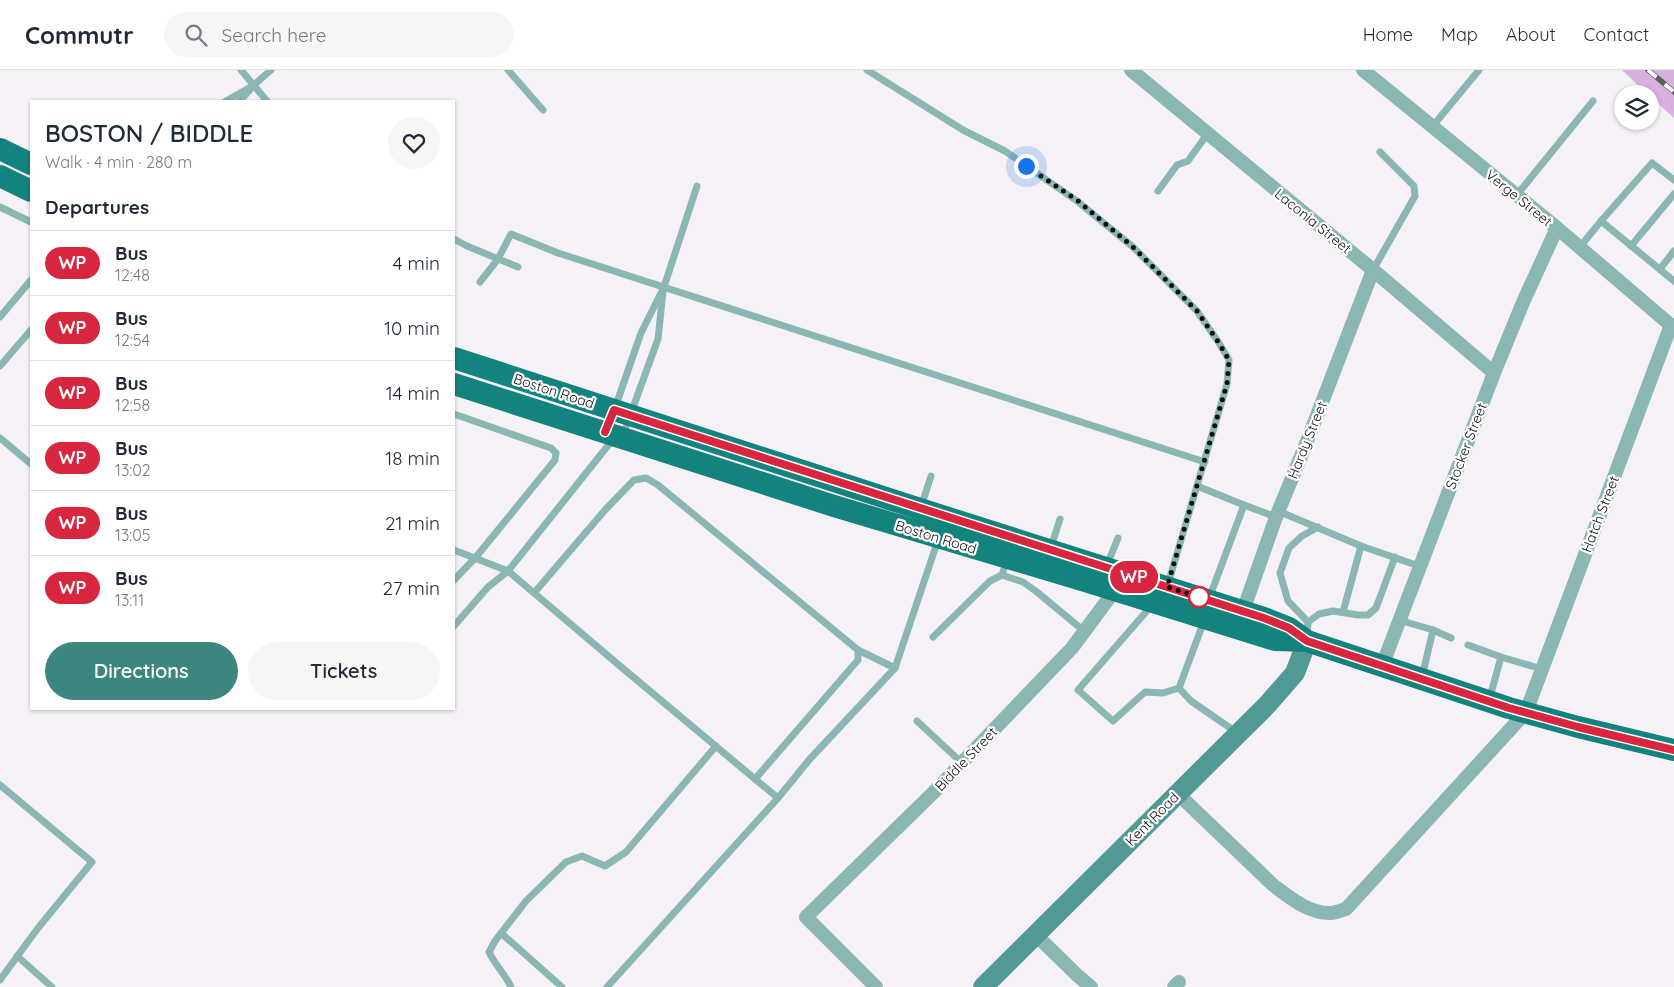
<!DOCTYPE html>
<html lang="en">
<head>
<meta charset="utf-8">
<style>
	body { margin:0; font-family:Quicksand,sans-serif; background:#f6f6f7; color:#1f2937; height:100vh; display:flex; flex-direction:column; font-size:19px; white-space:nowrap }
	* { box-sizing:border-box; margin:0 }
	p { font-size:16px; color:#747a83 }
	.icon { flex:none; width:28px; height:28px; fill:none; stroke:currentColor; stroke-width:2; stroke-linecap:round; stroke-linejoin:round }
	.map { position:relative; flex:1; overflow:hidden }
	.drawer { position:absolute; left:30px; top:30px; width:425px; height:610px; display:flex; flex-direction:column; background:#fff; border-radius:0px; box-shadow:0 1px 4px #0004 }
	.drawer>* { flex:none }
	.badge { padding:0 10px; border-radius:16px; font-size:18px; line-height:32px }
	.buttons { position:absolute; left:1614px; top:15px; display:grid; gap:10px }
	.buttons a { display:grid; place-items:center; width:45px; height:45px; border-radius:50%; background:#fff; box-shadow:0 1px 4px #0004; font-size:25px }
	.you { position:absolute; width:25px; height:25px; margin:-12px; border:4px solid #fff; border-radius:50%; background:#1a73e8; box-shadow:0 0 0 8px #1a73e833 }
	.map>.badge { position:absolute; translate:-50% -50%; box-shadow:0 0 0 2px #fff }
	h2 { padding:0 15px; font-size:19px; line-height:45px }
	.round { display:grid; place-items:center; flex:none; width:52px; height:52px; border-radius:26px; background:#f6f6f7 }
	.summary { display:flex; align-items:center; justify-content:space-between; height:85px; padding:0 15px }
	h1 { font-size:24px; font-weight:600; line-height:38px }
	.action { display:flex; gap:10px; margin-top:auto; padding:10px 15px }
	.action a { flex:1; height:58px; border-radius:30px; background:#3d857f; color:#fff; font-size:20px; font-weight:600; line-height:58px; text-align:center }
	.action a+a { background:#f6f6f7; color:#1f2937 }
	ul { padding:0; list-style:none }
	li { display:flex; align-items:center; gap:15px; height:65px; padding:0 15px; border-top:1px solid #e0e1e3 }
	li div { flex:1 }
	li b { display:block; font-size:19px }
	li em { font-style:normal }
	li .badge { min-width:55px; font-weight:700; text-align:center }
	header { display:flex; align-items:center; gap:30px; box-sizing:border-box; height:70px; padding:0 25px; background:#fff; border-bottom:1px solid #e0e1e3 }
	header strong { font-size:24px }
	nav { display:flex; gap:28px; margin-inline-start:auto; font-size:18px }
	.search { width:350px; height:45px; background:#f6f6f7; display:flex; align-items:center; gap:12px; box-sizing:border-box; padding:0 18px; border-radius:28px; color:#747a83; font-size:19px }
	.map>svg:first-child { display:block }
	.park { fill:#d9b0df }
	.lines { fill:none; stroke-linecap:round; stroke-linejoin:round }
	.lane { stroke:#8ab7b3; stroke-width:7 }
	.street { stroke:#8ab7b3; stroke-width:14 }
	.secondary { stroke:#519994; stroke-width:20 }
	.primary { stroke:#13837d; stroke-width:22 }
	.rail-casing { stroke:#5f5d60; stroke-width:5.5 }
	.rail { stroke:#fff; stroke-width:4; stroke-dasharray:11; stroke-linecap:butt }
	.line-casing { stroke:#fff; stroke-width:11 }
	.line { stroke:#d7263d; stroke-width:8 }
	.walk { stroke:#0e0d0f; stroke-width:5; stroke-dasharray:0 9 }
	.stop-dot { fill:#fff; stroke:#d7263d; stroke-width:2.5 }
	.labels { text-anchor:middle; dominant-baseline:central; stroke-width:4.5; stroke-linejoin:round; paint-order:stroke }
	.street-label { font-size:14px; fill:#0e0d0f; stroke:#fff }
</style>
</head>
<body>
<header>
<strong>Commutr</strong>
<div class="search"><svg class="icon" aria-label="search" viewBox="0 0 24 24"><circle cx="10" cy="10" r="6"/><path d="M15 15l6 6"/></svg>Search here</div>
<nav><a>Home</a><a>Map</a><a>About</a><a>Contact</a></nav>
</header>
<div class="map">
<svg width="1674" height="917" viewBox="0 0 1674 917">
	<rect width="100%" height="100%" fill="#f6f1f6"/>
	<path class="park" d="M 1622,0 L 1674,0 L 1674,48 L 1650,26 L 1650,24 L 1647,24 Z"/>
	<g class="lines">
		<g class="lane">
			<path d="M 241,0 L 267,31"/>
			<path d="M 508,0 L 543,40"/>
			<path d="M 867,0 L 963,60 L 1005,81 L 1077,131 L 1133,177 L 1197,241 L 1219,273 L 1229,290 L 1227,314 L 1168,514"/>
			<path d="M 226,31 L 249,18"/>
			<path d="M 240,31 L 254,15 L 271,0"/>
			<path d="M 1432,57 L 1479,0"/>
			<path d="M 1158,121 L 1177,95 L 1188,91 L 1208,63"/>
			<path d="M 1516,126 L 1593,31"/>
			<path d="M 0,137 L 31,152"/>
			<path d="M 1601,151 L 1652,93 L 1674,110"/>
			<path d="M 454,169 L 467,176 L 518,197"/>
			<path d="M 1631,176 L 1674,124"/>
			<path d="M 1579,178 L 1601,151 L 1674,211"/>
			<path d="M 1660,199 L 1674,181"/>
			<path d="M 1373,200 L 1415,126 L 1414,116 L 1380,82"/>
			<path d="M 480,212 L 498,189 L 511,164 L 558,183 L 1205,392"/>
			<path d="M 0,247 L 31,210"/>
			<path d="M 0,296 L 31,260"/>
			<path d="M 615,338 L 641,263 L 664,217 L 697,116"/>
			<path d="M 454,344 L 551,378 L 556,383 L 555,390 L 476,487 L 454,510"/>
			<path d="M 623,365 L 658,269 L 663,222"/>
			<path d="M 0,368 L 31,394"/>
			<path d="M 1197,416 L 1244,435"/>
			<path d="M 921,437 L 931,406"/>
			<path d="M 1278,441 L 1361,476 L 1419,496"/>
			<path d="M 1051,477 L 1060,449"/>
			<path d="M 454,480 L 508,501 L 614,368"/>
			<path d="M 1007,490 L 1002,505 L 1023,512 L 1037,522 L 1084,561"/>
			<path d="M 1107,495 L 1118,468"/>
			<path d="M 1210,526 L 1244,435 L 1276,447"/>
			<path d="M 1152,535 L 1078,620 L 1113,651 L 1145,622 L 1163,623 L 1179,618 L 1204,551"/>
			<path d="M 1343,542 L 1361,476"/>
			<path d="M 1399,550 L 1433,560 L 1422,607"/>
			<path d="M 1308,552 L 1319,544 L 1333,541 L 1358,545 L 1368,545 L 1376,538 L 1395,487"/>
			<path d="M 454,556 L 488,517 L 508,501 C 590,571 672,640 755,709 L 858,590 L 858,580 L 658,415 L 646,408 L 634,410 L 605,440 L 534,523"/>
			<path d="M 1433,560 L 1451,568"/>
			<path d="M 1307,566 L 1308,552 L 1288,531 L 1280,503 L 1289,478 L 1302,466 L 1318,457"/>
			<path d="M 933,567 L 990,511 L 1002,505"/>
			<path d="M 1468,575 L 1501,587"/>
			<path d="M 858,580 L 895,598 L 938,470"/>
			<path d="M 1179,618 L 1191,631 L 1236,662"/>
			<path d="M 1490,627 L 1501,587 L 1542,599"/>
			<path d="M 917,651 L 962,693"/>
			<path d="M 755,709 L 778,728 L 809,690 L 895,598"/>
			<path d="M 0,715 L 92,792 L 38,858 L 0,910"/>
			<path d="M 501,863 L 562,917"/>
			<path d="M 17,886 L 52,917"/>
			<path d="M 511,917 C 505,904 495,895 489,882 L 495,871 L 526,831 L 566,792 L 582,786 L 605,796 L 626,782 L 716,676"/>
			<path d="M 607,917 L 778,728"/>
		</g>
		<g class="street">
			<path d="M 1131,0 L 1373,200 L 1494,303"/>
			<path d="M 1363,0 L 1557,158 L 1674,258"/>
			<path d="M 1243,541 L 1276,447 L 1306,374 L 1373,200"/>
			<path d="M 1382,596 L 1494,303 L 1524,230 L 1557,158"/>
			<path d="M 1178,724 L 1273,815 C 1289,827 1309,844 1331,843 C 1336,843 1342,840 1346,839 L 1526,642 L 1671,255"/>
			<path d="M 1036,865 L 1077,905 L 1091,917"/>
			<path d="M 876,917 L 806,847 L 933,723 L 1072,578 L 1115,520"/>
			<path d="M 1174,917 L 1179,912"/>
		</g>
		<path class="secondary" d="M 983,917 L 1267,635 L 1295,603 L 1307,571"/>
		<g class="primary">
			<path d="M 0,79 L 31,94"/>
			<path d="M 0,106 L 31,121"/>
			<path d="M 454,288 L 920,439 L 1264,548 L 1289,558 L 1307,571 L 1509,638 L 1578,657 L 1674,680"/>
			<path d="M 454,314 L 834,436 L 1085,511 L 1275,570 L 1307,571"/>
		</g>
		<defs>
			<path id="rail" d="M 1648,0 L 1674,22"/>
		</defs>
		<use href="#rail" class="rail-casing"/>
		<use href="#rail" class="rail"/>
	</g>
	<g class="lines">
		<defs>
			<path id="line" d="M 605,362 L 614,340 L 1264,548 L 1289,558 L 1307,571 L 1509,638 L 1578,657 L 1674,680"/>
		</defs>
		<use href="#line" class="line-casing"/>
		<use href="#line" class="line"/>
		<path class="walk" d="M 1026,96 L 1077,130 L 1133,177 L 1197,241 L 1219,273 L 1229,290 L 1227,314 L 1167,517 L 1199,527"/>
	</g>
	<circle class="stop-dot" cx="1199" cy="527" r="10"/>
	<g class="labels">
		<g class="street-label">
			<text transform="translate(1519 128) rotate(39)">Verge Street</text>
			<text transform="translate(1313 151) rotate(39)">Laconia Street</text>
			<text transform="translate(554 321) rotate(18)">Boston Road</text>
			<text transform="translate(1307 370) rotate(-68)">Hardy Street</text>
			<text transform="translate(1466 376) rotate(-69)">Stocker Street</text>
			<text transform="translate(1600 444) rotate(-69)">Hatch Street</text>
			<text transform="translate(936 467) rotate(17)">Boston Road</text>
			<text transform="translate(966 689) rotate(-46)">Biddle Street</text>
			<text transform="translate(1152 749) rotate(-45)">Kent Road</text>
		</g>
	</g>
</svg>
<div class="buttons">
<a><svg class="icon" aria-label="layers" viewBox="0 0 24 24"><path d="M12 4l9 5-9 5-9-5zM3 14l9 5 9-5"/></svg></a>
</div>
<div class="you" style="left:1026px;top:96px"></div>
<b class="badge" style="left:1134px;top:507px;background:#d7263d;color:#fff">WP</b>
<section class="drawer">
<div class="summary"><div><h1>BOSTON / BIDDLE</h1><p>Walk · 4 min · 280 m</p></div><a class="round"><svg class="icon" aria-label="heart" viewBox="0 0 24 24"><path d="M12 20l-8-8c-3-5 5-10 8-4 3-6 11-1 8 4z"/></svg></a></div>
<h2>Departures</h2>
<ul>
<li><span class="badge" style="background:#d7263d;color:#fff">WP</span><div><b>Bus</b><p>12:48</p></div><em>4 min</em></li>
<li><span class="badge" style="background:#d7263d;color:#fff">WP</span><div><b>Bus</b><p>12:54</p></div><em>10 min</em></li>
<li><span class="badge" style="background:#d7263d;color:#fff">WP</span><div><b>Bus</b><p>12:58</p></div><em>14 min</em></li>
<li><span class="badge" style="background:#d7263d;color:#fff">WP</span><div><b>Bus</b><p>13:02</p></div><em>18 min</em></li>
<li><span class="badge" style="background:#d7263d;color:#fff">WP</span><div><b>Bus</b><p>13:05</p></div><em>21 min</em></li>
<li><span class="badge" style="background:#d7263d;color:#fff">WP</span><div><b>Bus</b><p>13:11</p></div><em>27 min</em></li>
</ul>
<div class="action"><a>Directions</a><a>Tickets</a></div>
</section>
</div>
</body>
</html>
